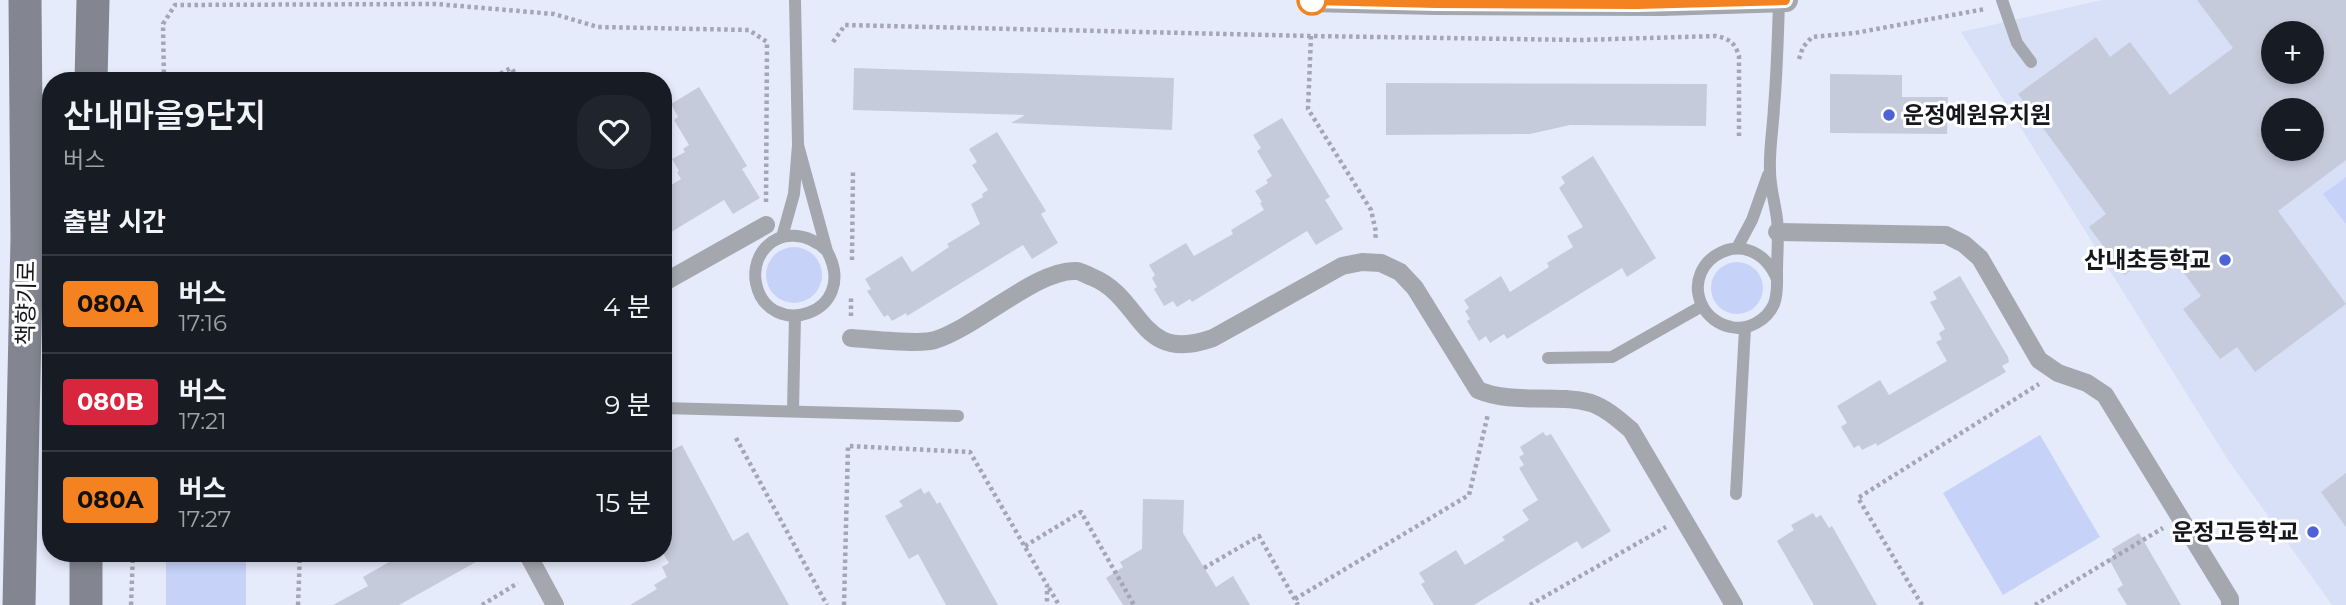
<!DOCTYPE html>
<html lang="ko">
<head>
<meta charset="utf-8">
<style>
	body { margin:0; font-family:Montserrat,"Noto Sans KR",sans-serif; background:#20242c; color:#f1f3f6; height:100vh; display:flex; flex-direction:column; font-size:26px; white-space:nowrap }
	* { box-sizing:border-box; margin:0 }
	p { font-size:23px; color:#9ea1a6 }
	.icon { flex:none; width:38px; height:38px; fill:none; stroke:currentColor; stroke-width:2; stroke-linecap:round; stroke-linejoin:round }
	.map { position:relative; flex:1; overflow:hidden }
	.drawer { position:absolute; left:42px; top:72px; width:630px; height:490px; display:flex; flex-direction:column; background:#171b24; border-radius:28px; box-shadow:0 4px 10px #0003 }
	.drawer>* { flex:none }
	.badge { padding:0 14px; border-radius:5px; font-size:24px; line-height:46px }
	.buttons { position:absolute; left:2261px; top:21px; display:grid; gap:14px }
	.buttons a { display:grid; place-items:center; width:63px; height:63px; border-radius:50%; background:#171b24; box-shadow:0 4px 10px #0003; font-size:35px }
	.map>.badge { position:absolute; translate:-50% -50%; box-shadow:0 0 0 4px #fff }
	h2 { padding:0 21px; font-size:26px; line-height:63px }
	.round { display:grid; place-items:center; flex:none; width:74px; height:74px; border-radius:28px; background:#20242c }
	.headline { display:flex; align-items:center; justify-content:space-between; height:119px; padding:0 21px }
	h1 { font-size:33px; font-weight:600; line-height:52px }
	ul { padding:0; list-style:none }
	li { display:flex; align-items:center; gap:21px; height:98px; padding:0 21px; border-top:2px solid #363941 }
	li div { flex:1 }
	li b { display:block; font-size:26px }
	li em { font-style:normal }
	li .badge { min-width:77px; font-weight:700; text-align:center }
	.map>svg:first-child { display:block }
	.built { fill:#d8e0f7; fill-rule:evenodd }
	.green { fill:#c7d2f9 }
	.building { fill:#c6cbdb; fill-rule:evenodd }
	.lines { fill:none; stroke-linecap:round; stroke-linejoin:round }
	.path { stroke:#a3a6b4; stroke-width:4.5; stroke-dasharray:3.5 3.5; stroke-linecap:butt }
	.service { stroke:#a5a7ae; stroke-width:12 }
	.pedestrian { stroke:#a5a7ae; stroke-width:18 }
	.minor { stroke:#a5a7ae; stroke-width:24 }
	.secondary { stroke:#838690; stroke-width:33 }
	.line-casing { stroke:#fff; stroke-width:16 }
	.line { stroke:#f58220; stroke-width:10 }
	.stop-dot { fill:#fff; stroke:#f58220; stroke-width:3.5 }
	.poi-dot { fill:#4e62d8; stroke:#fff; stroke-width:2.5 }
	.labels { text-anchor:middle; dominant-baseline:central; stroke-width:6; stroke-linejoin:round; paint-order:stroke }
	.poi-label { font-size:23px; font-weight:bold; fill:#16171d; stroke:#fff; text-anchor:end }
	.street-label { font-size:23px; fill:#16171d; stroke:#fff }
</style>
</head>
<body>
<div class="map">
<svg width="2346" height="605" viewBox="0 0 2346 605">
	<rect width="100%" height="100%" fill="#e6ebfc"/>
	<path class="built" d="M 2102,0 L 2346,0 L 2346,605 L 2332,605 L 2228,460 L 1961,32 ZM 2273,33 L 2312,33 L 2312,72 L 2273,72 ZM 2273,110 L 2312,110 L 2312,149 L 2273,149 Z"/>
	<g class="green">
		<path d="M 2346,177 L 2346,224 L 2323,194 Z"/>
		<circle cx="794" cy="275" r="28"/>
		<circle cx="1737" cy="288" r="26"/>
		<path d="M 2040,435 L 2100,537 L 2003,595 L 1943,493 Z"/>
		<rect x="166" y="553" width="80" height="52"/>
	</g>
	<g class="building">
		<path d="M 2197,0 L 2346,0 L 2346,160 L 2278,211 L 2346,304 L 2255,372 L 2237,347 L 2220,359 L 2183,309 L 2201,296 L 2164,246 L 2125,275 L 2089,227 L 2106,214 L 2018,94 L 2096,37 L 2110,57 L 2130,42 L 2170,95 L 2233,48 ZM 2273,33 L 2312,33 L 2312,72 L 2273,72 ZM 2273,110 L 2312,110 L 2312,149 L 2273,149 Z"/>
		<path d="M 854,68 L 1174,78 L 1172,130 L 1011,123 L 1025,115 L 853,110 Z"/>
		<path d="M 1830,74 L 1902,75 L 1902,97 L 1948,97 L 1947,134 L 1830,133 Z"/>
		<path d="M 1386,83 L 1707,84 L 1706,126 L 1570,125 L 1530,134 L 1386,135 Z"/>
		<path d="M 699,87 L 747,166 L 742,169 L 760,198 L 733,214 L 724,200 L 663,237 L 663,190 L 681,179 L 677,172 L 679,171 L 672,159 L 685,152 L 683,149 L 689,145 L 674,120 L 678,117 L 671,104 Z"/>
		<path d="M 1282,118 L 1330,197 L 1325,200 L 1343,229 L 1316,245 L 1307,231 L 1192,302 L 1190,299 L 1177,307 L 1173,301 L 1164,306 L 1154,289 L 1157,287 L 1152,278 L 1155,275 L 1149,265 L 1186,243 L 1194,256 L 1233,234 L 1231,230 L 1264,210 L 1260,203 L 1262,202 L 1255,191 L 1268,183 L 1266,180 L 1272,176 L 1257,151 L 1261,148 L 1253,135 Z"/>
		<path d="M 997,132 L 1046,211 L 1041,214 L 1058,243 L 1032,259 L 1023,245 L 907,316 L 906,313 L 892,321 L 888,315 L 884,317 L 867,291 L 871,289 L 865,279 L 902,256 L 912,272 L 949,247 L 947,244 L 980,224 L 971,204 L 983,197 L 982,194 L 988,190 L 972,165 L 977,162 L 969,149 Z"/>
		<path d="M 1593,156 L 1656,258 L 1627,277 L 1622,268 L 1507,339 L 1504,334 L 1490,343 L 1486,336 L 1479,341 L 1467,321 L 1470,319 L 1465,311 L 1469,308 L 1464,300 L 1501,276 L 1510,292 L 1549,267 L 1547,263 L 1573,247 L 1567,236 L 1583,227 L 1559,188 L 1565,183 L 1561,177 Z"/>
		<path d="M 1960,276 L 2008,357 L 2009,362 L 2002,366 L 2006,372 L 1877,446 L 1876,443 L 1862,450 L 1859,445 L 1854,448 L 1841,427 L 1847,423 L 1837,406 L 1880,380 L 1889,395 L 1947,361 L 1936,342 L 1942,339 L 1939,333 L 1945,329 L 1930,302 L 1937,299 L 1933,292 Z"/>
		<path d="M 1543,432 L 1546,436 L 1551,434 L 1611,531 L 1582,549 L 1577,541 L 1474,605 L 1434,605 L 1421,584 L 1425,582 L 1419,573 L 1456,550 L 1465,565 L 1505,540 L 1502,537 L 1529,520 L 1522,510 L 1538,500 L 1519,468 L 1524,465 L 1519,457 L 1524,454 L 1520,447 Z"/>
		<path d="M 682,445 L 733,541 L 748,532 L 789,605 L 630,605 L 657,589 L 654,585 L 667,577 L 662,567 L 669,563 L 663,553 L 663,455 Z"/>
		<path d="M 2346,473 L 2346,527 L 2321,492 Z"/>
		<path d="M 921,488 L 924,494 L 929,491 L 937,504 L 940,502 L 998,605 L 946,605 L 918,554 L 909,559 L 885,516 L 903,506 L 899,501 Z"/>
		<path d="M 1143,499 L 1184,500 L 1183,533 L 1216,587 L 1233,576 L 1250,605 L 1123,605 L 1106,578 L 1123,567 L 1120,562 L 1142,549 Z"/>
		<path d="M 1813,513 L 1816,518 L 1821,515 L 1829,528 L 1832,526 L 1877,605 L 1814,605 L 1777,541 L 1794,530 L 1791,525 Z"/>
		<path d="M 2139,533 L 2181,605 L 2127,605 L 2117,589 L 2123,585 L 2109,559 L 2115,555 L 2112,549 Z"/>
		<path d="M 384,553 L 492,553 L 399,605 L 333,605 L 368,586 L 363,577 L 389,562 Z"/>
	</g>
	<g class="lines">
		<g class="path">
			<path d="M 1311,36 L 1308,109 L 1371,210 L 1376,232 L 1375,241"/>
			<path d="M 833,42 L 845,25 L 1311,36 L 1580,40 L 1716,36 C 1730,39 1735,43 1739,56 L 1739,136"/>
			<path d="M 1799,59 L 1803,47 L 1812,37 L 1855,33 L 1985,9"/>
			<path d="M 164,80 L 163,24 L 175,5 L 436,4 L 554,14 L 598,27 L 749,30 L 767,42 L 766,203"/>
			<path d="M 488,80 L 511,68 L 520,80"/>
			<path d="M 852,260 L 853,169"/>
			<path d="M 851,316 L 851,297"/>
			<path d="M 736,438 L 827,605"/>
			<path d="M 1025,546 L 1081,512 L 1134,605"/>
			<path d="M 1204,568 L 1259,536 L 1298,605"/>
			<path d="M 1049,588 L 1059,605"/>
			<path d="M 1295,599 L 1469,495 L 1488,414"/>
			<path d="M 131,605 L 133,553"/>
			<path d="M 298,605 L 300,553"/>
			<path d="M 482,605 L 518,583"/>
			<path d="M 844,605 L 848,446 L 970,452 L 1047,585 L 1047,605"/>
			<path d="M 1530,605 L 1666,527"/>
			<path d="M 1922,605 L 1858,498 L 2039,384"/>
			<path d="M 2035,605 L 2163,528"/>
		</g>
		<g class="service">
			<path d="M 2002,0 L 2017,43 L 2031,62"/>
			<path d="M 798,145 L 827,251 C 861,314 768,342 756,283 C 754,273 756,261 762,252 C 779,228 809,233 827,251"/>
			<path d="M 782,237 L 794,194 L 798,145 L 795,0"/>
			<path d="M 1737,248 L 1752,220 L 1768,175"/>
			<path d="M 1777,279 C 1751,219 1680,259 1702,305 C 1707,316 1719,325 1731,327 C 1748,331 1767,320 1774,304 C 1778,294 1777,283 1777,272 C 1777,255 1779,236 1777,219 C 1775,203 1770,187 1770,171 C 1769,150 1773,128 1774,107 C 1777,72 1778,36 1779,1"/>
			<path d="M 1548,358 L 1612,357 L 1702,306"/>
			<path d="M 663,408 L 958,416"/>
			<path d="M 793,411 L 795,316"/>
			<path d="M 1736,494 L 1745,328"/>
		</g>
		<g class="pedestrian">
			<path d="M 1777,232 L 1946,235 L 1964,244 L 1980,258 L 2039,360 L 2058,373 L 2087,383 L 2105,395 L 2230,599 L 2230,605"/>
			<path d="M 663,283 L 766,225"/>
			<path d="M 851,338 C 869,339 921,345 935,340 C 977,327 1038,268 1077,271 C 1082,272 1087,275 1092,277 C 1144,298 1138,365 1213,338 L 1342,266 L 1362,262 L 1381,263 L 1400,272 L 1415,288 L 1478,390 C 1513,405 1554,393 1591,403 C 1606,408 1619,420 1631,430 L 1734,605"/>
			<path d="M 527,553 L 555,605"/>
		</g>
		<path class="minor" d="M 1310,0 L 1435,3 L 1662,4 L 1786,0"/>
		<g class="secondary">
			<path d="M 91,80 L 93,0"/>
			<path d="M 19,605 L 27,238 L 25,0"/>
			<path d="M 86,605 L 86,553"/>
		</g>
	</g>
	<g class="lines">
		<defs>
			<path id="line" d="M 1312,0 L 1436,3 L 1637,4 L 1785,0"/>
		</defs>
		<use href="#line" class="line-casing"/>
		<use href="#line" class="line"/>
	</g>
	<circle class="stop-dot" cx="1312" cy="0" r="14"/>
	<g class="poi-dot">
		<circle cx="1889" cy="115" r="7"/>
		<circle cx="2225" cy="260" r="7"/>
		<circle cx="2313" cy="532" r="7"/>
	</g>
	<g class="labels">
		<g class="poi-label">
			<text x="1903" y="115" text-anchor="start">운정예원유치원</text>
			<text x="2211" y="260">산내초등학교</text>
			<text x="2299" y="532">운정고등학교</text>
		</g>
		<g class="street-label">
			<text transform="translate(26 303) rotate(-89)">책향기로</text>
		</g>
	</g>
</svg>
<div class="buttons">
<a>+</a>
<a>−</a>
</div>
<section class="drawer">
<div class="headline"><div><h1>산내마을9단지</h1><p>버스</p></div><a class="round"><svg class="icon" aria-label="heart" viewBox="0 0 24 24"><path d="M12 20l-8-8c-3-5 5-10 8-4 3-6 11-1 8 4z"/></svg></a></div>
<h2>출발 시간</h2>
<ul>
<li><span class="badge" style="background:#f58220;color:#111">080A</span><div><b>버스</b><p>17:16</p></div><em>4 분</em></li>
<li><span class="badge" style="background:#d7263d;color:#fff">080B</span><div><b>버스</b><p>17:21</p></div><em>9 분</em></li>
<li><span class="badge" style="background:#f58220;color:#111">080A</span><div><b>버스</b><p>17:27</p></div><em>15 분</em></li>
</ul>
</section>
</div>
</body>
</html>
